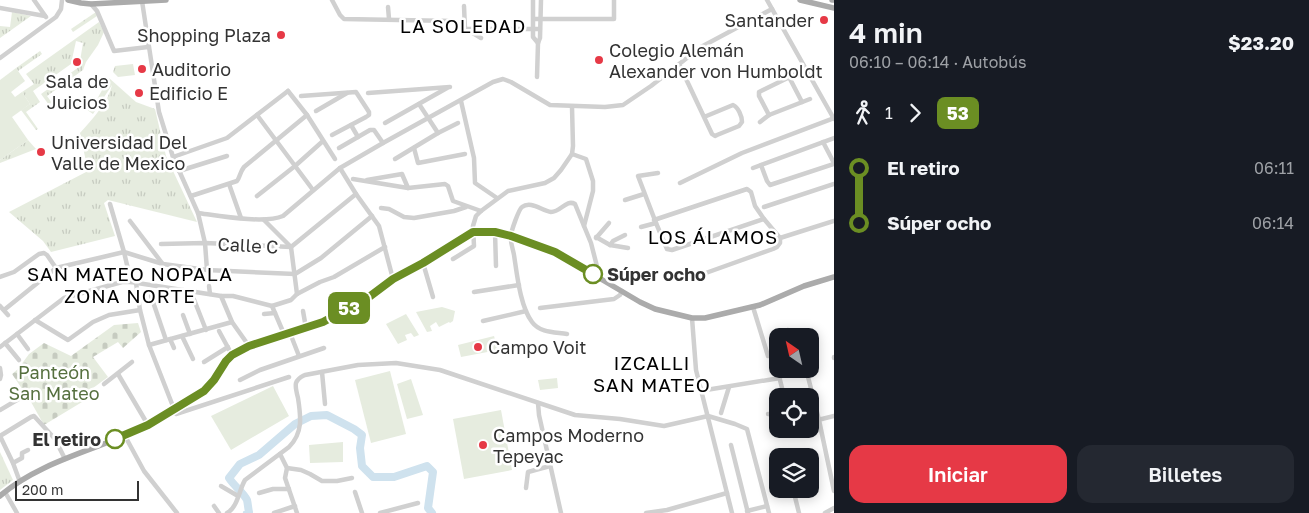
<!DOCTYPE html>
<html lang="es">
<head>
<meta charset="utf-8">
<style>
	body { margin:0; font-family:"Golos Text",sans-serif; background:#242831; color:#f1f3f6; height:100vh; display:flex; flex-direction:column; font-size:19px; white-space:nowrap }
	* { box-sizing:border-box; margin:0 }
	p { font-size:16px; color:#9ea1a6 }
	.icon { flex:none; width:28px; height:28px; fill:none; stroke:currentColor; stroke-width:2; stroke-linecap:round; stroke-linejoin:round }
	.map { position:relative; flex:1; overflow:hidden }
	.drawer { display:flex; flex-direction:column; background:#171b24; width:475px }
	.drawer>* { flex:none }
	.badge { padding:0 10px; border-radius:8px; font-size:18px; line-height:32px }
	.needle { width:32px; rotate:326deg }
	.controls { position:absolute; left:769px; top:328px; display:grid; gap:10px }
	.controls a { display:grid; place-items:center; width:50px; height:50px; border-radius:10px; background:#171b24; box-shadow:0 2px 12px #0003; font-size:25px }
	.scale { position:absolute; left:15px; bottom:12px; width:124px; box-sizing:border-box; padding-left:5px; border:2px solid #333; border-top:0; font-size:14px; line-height:18px; white-space:nowrap; color:#333; -webkit-text-stroke:4px #fff; paint-order:stroke }
	.map>.badge { position:absolute; translate:-50% -50%; box-shadow:0 0 0 2px #fff }
	.legs { display:flex; align-items:center; gap:8px; height:55px; padding:0 15px; font-size:16px }
	.legs p { margin-inline-start:auto }
	.summary { display:flex; align-items:center; justify-content:space-between; height:85px; padding:0 15px }
	h1 { font-size:28px; font-weight:600; line-height:38px }
	.action { display:flex; gap:10px; margin-top:auto; padding:10px 15px }
	.action a { flex:1; height:58px; border-radius:15px; background:#e63946; color:#fff; font-size:20px; font-weight:600; line-height:58px; text-align:center }
	.action a+a { background:#242831; color:#f1f3f6 }
	ul { padding:0 15px; list-style:none }
	li { display:flex; align-items:center; gap:18px; height:55px; font-size:19px }
	li i { display:grid; place-items:center; width:8px; height:100%; margin:0 6px; background:currentColor }
	li i::after { content:''; width:12px; height:12px; margin:-6px; border:4px solid; border-radius:50%; background:#171b24 }
	li p { margin-inline-start:auto }
	li:first-child i { background:linear-gradient(#0000 50%,currentColor 0) }
	li:last-child i { background:linear-gradient(currentColor 50%,#0000 0) }
	main { display:flex; flex:1; min-height:0 }
	.map>svg:first-child { display:block }
	.grass { fill:url(#grass-tufts) }
	.cemetery { fill:url(#cemetery-stones) }
	.garden { fill:#e6ecdf }
	.lines { fill:none; stroke-linecap:round; stroke-linejoin:round }
	.river { stroke:#cfe2ee; stroke-width:8 }
	.minor { stroke:#d0d0d0; stroke-width:4.5 }
	.major { stroke:#ababab; stroke-width:5.5 }
	.line-1-casing { stroke:#fff; stroke-width:11 }
	.line-1 { stroke:#6b8e23; stroke-width:8 }
	.poi-dot { fill:#e63946; stroke:#fff; stroke-width:2 }
	.stop-1-dot { fill:#fff; stroke:#6b8e23; stroke-width:2.5 }
	.labels { text-anchor:middle; dominant-baseline:central; stroke-width:5; stroke-linejoin:round; paint-order:stroke }
	.poi-label { font-size:18px; fill:#333; stroke:#fff; text-anchor:start }
	.street-label { font-size:18px; fill:#333; stroke:#fff }
	.stop-label { font-size:18px; font-weight:bold; fill:#333; stroke:#fff; text-anchor:start }
	.park-label { font-size:18px; fill:#56703f; stroke:#fff }
	.neighbourhood-label { font-size:19px; letter-spacing:1px; fill:#000; stroke:#fff }
</style>
</head>
<body>
<main>
<div class="map">
<svg width="834" height="513" viewBox="0 0 834 513">
	<defs>
		<pattern id="grass-tufts" width="24" height="20" patternUnits="userSpaceOnUse" patternTransform="scale(1.25)"><rect width="24" height="20" fill="#e6ecdf"/><path d="M3 7l-1-3M5 7V3M7 7l1-3M15 17l-1-3M17 17v-4M19 17l1-3" fill="none" stroke="#c6cbc0"/></pattern>
		<pattern id="cemetery-stones" width="16" height="16" patternUnits="userSpaceOnUse" patternTransform="scale(1.25)"><rect width="16" height="16" fill="#e6ecdf"/><path d="M2 7V4a2 2 0 0 1 4 0v3zM10 15v-3a2 2 0 0 1 4 0v3z" fill="#c6cbc0"/></pattern>
	</defs>
	<rect width="100%" height="100%" fill="#fff"/>
	<g class="grass">
		<path d="M 12,12 L 31,16 L 0,38 L 0,26 L 10,27 Z"/>
		<path d="M 96,12 L 97,16 L 73,32 L 71,29 Z"/>
		<path d="M 99,22 L 104,32 L 98,45 L 86,62 L 83,70 L 47,96 L 52,103 L 49,105 L 41,94 L 79,67 L 83,43 L 76,41 L 71,64 L 33,91 L 40,102 L 26,112 L 38,129 L 36,130 L 21,110 L 30,104 L 22,92 L 34,84 L 26,74 Z"/>
		<path d="M 40,51 L 42,54 L 18,71 L 16,68 Z"/>
		<path d="M 133,64 L 135,75 L 118,77 L 113,72 L 115,66 Z"/>
		<path d="M 109,78 L 136,102 L 155,109 L 166,156 L 197,222 L 108,200 L 104,203 L 115,236 L 51,252 L 43,241 L 9,212 L 88,171 L 80,133 C 92,119 108,103 112,85 L 93,114 L 83,107 L 84,100 L 93,106 Z"/>
		<path d="M 28,140 L 36,149 L 0,163 L 0,160 Z"/>
		<path d="M 0,452 L 13,480 L 0,490 Z"/>
	</g>
	<path class="cemetery" d="M 138,323 L 141,332 L 123,348 L 118,342 L 93,357 L 108,377 L 89,391 L 92,396 L 44,425 L 31,402 L 12,374 L 18,369 L 29,354 L 44,343 L 71,356 L 114,325 Z"/>
	<g class="garden">
		<path d="M 16,68 L 25,81 L 11,92 L 15,97 L 22,92 L 30,104 L 12,117 L 28,140 L 0,160 L 0,80 Z"/>
		<path d="M 442,307 L 455,311 L 453,321 L 450,323 L 449,322 L 439,327 L 436,322 L 430,326 L 432,331 L 427,332 L 416,312 Z"/>
		<path d="M 406,314 L 419,335 L 414,337 L 411,333 L 405,335 L 407,340 L 398,344 L 386,324 Z"/>
		<path d="M 494,336 L 498,350 L 461,357 L 458,345 Z"/>
		<path d="M 390,371 L 406,434 L 371,443 L 355,380 Z"/>
		<path d="M 557,378 L 558,388 L 540,390 L 538,380 Z"/>
		<path d="M 411,379 L 423,415 L 407,419 L 397,384 Z"/>
		<path d="M 273,386 L 289,416 L 231,450 L 211,416 Z"/>
		<path d="M 501,410 L 512,470 L 464,479 L 453,419 Z"/>
		<path d="M 343,442 L 343,462 L 310,463 L 309,445 Z"/>
	</g>
	<g class="lines">
		<path class="river" d="M 247,513 L 249,512 C 248,508 248,504 247,500 C 243,492 234,486 229,478 L 240,464 L 259,455 L 295,424 L 311,416 L 327,415 L 354,429 L 362,435 L 360,448 L 362,466 L 373,477 L 394,477 L 427,466 L 433,472 L 428,508 L 432,513"/>
		<g class="minor">
			<path d="M 34,0 L 46,17"/>
			<path d="M 332,0 L 340,15 L 344,19 L 453,21 L 481,38"/>
			<path d="M 533,0 L 533,37 L 538,43"/>
			<path d="M 767,0 L 834,119"/>
			<path d="M 142,1 L 159,112 L 173,157 L 198,213 L 205,243 L 207,270"/>
			<path d="M 91,4 L 97,11 L 114,51 L 148,47"/>
			<path d="M 464,6 L 465,29"/>
			<path d="M 388,7 L 389,19"/>
			<path d="M 0,8 L 45,16"/>
			<path d="M 534,19 L 614,19 L 614,0"/>
			<path d="M 467,29 L 540,29"/>
			<path d="M 0,58 L 56,17 L 61,9 L 62,0"/>
			<path d="M 679,64 L 712,134 L 715,136 L 717,135 L 739,126 L 742,122 C 742,116 738,107 733,105 L 704,117"/>
			<path d="M 537,77 L 538,43 L 540,38 L 541,0"/>
			<path d="M 789,77 L 802,102"/>
			<path d="M 288,91 L 307,115 L 335,159"/>
			<path d="M 368,93 L 450,87"/>
			<path d="M 301,96 L 356,92 L 369,112 L 369,115 L 366,117 L 332,135"/>
			<path d="M 461,101 L 474,158 L 475,183 L 497,198"/>
			<path d="M 419,104 L 438,133"/>
			<path d="M 316,111 L 347,93"/>
			<path d="M 257,115 L 313,190"/>
			<path d="M 769,115 L 759,96 L 759,92 L 806,69"/>
			<path d="M 760,122 L 769,115 L 810,99"/>
			<path d="M 385,123 L 447,88"/>
			<path d="M 351,125 L 358,137"/>
			<path d="M 823,142 L 834,163"/>
			<path d="M 339,148 L 370,130 L 374,130 L 383,143"/>
			<path d="M 414,148 L 418,163 L 465,154"/>
			<path d="M 572,154 L 586,159 L 593,181 L 593,191 L 584,226 L 591,243 L 600,278"/>
			<path d="M 173,157 L 227,138 L 288,91"/>
			<path d="M 395,159 L 438,133 L 458,123"/>
			<path d="M 761,165 L 767,181 L 770,185 L 834,164"/>
			<path d="M 340,168 L 356,194 L 379,226 L 393,279"/>
			<path d="M 753,168 L 834,138"/>
			<path d="M 179,171 L 227,156"/>
			<path d="M 658,173 L 638,176 L 656,223 L 667,249 L 672,250 L 764,219"/>
			<path d="M 353,179 L 408,188 L 445,184 L 448,186 L 453,201 L 481,211"/>
			<path d="M 367,180 L 402,174 L 408,188"/>
			<path d="M 680,183 L 742,153 L 834,118"/>
			<path d="M 229,184 L 241,218"/>
			<path d="M 191,196 L 237,181 C 240,177 240,172 244,167 L 307,115"/>
			<path d="M 257,196 L 295,166 L 323,141"/>
			<path d="M 625,200 L 644,194"/>
			<path d="M 110,204 L 124,252 L 131,282"/>
			<path d="M 764,207 L 834,184"/>
			<path d="M 381,208 L 389,209 L 404,217 L 414,218 L 454,211 L 466,207"/>
			<path d="M 198,213 C 220,216 264,224 283,216 L 340,168 L 383,143 L 493,82 L 503,79 L 511,82 L 550,105 L 605,107 L 623,105 L 651,86 L 701,47 L 772,9"/>
			<path d="M 264,220 L 291,247 L 297,294"/>
			<path d="M 654,220 L 747,189 L 751,192 L 755,206 L 764,219 L 780,238 L 780,243 L 777,247 L 773,249 L 689,279"/>
			<path d="M 130,221 L 162,263"/>
			<path d="M 641,227 L 656,223"/>
			<path d="M 495,232 L 496,266"/>
			<path d="M 596,237 L 610,245 L 628,248"/>
			<path d="M 596,238 L 609,223"/>
			<path d="M 780,238 L 834,221"/>
			<path d="M 161,244 L 205,243 L 291,247 L 356,194"/>
			<path d="M 610,245 L 613,241 L 625,235"/>
			<path d="M 453,259 L 474,246 L 473,226 L 476,216 L 481,211 L 508,191 L 545,183 L 554,178 L 561,170 L 572,154 L 573,146 L 572,107"/>
			<path d="M 423,263 L 433,297"/>
			<path d="M 0,277 L 14,272 L 39,254 L 44,253 L 47,255 L 56,268"/>
			<path d="M 136,283 L 140,310 L 149,345 L 176,414 L 289,377"/>
			<path d="M 209,286 L 210,294"/>
			<path d="M 191,292 L 206,330"/>
			<path d="M 474,292 L 519,285"/>
			<path d="M 151,296 L 166,340"/>
			<path d="M 221,296 L 232,322 L 249,346"/>
			<path d="M 0,306 L 8,315"/>
			<path d="M 272,306 L 284,334"/>
			<path d="M 753,307 L 768,356"/>
			<path d="M 540,308 L 614,299 L 620,295 L 622,291"/>
			<path d="M 4,310 L 56,268 L 124,252 L 163,264 L 207,270 L 295,274 L 321,258 L 372,216"/>
			<path d="M 303,311 L 306,328"/>
			<path d="M 264,314 L 275,313"/>
			<path d="M 183,315 L 190,334"/>
			<path d="M 692,318 L 696,370 L 732,513"/>
			<path d="M 35,320 L 68,340 L 93,322 L 109,315 L 140,310"/>
			<path d="M 483,321 L 526,311"/>
			<path d="M 788,330 L 790,336"/>
			<path d="M 219,331 L 232,355"/>
			<path d="M 290,333 L 299,356"/>
			<path d="M 17,334 L 28,349"/>
			<path d="M 567,334 C 555,332 540,333 532,322 C 520,306 517,274 514,255 C 513,249 510,242 511,236 C 511,231 519,209 522,207 C 531,200 542,211 551,212 C 561,212 566,199 575,204 L 584,226"/>
			<path d="M 182,336 L 193,359"/>
			<path d="M 170,339 L 174,348"/>
			<path d="M 5,343 L 19,360"/>
			<path d="M 149,345 L 232,322"/>
			<path d="M 0,347 L 64,298 L 122,282 L 131,282 L 221,296 L 233,296 L 272,306 L 291,300 L 297,294 L 320,282 L 334,277 L 385,247"/>
			<path d="M 834,357 L 834,358"/>
			<path d="M 204,362 L 228,347"/>
			<path d="M 776,364 L 784,396"/>
			<path d="M 0,368 L 1,375 L 0,379"/>
			<path d="M 806,369 L 819,420 L 834,491"/>
			<path d="M 322,372 L 325,404"/>
			<path d="M 118,374 L 148,425"/>
			<path d="M 240,380 L 260,370 L 324,348"/>
			<path d="M 104,384 L 132,362"/>
			<path d="M 706,390 L 780,378"/>
			<path d="M 538,403 L 539,415 L 561,513"/>
			<path d="M 0,410 L 22,397"/>
			<path d="M 721,413 L 729,387"/>
			<path d="M 768,414 L 778,415"/>
			<path d="M 810,422 L 834,416"/>
			<path d="M 125,436 L 144,471 L 177,513"/>
			<path d="M 731,445 L 748,513"/>
			<path d="M 280,454 L 287,468 L 285,478 L 297,513"/>
			<path d="M 13,463 L 22,458 L 22,453 L 28,450"/>
			<path d="M 287,468 L 301,470 L 310,474 L 322,481 L 337,481 L 352,478"/>
			<path d="M 20,482 L 13,463 L 0,436 L 31,417 L 34,416 L 55,439 L 65,459"/>
			<path d="M 221,486 L 238,496"/>
			<path d="M 526,488 L 528,472 L 550,466"/>
			<path d="M 793,489 L 799,513"/>
			<path d="M 5,492 L 17,513"/>
			<path d="M 355,492 L 362,513"/>
			<path d="M 259,493 L 273,489 L 289,489"/>
			<path d="M 214,506 L 219,513"/>
			<path d="M 747,511 L 767,506"/>
			<path d="M 227,513 C 238,507 239,490 245,480 L 289,447 C 303,433 301,417 298,398 C 297,394 295,387 296,383 C 298,378 301,377 305,375 L 358,365 L 396,363 L 440,370 L 575,415 L 620,419 L 664,426 L 708,416 L 735,424 L 747,429 L 769,513"/>
			<path d="M 274,513 L 295,506"/>
			<path d="M 380,513 L 418,503"/>
			<path d="M 646,513 L 667,510 L 727,493"/>
			<path d="M 825,513 L 834,508"/>
		</g>
		<g class="major">
			<path d="M 68,0 L 81,3 L 91,4 L 166,0"/>
			<path d="M 800,0 L 834,8"/>
			<path d="M 832,0 L 834,0"/>
			<path d="M 0,496 C 34,466 83,453 124,436 C 152,424 178,406 204,391 L 214,380 L 226,361 L 232,355 L 249,346 L 323,322 L 369,297 L 393,279 L 423,263 L 473,232 L 495,232 L 511,236 L 555,252 L 640,302 L 655,309 L 692,318 L 705,318 L 760,305 L 804,286 L 834,277"/>
		</g>
	</g>
	<g class="lines">
		<defs>
			<path id="line-1" d="M 115,439 L 148,425 L 204,391 L 214,380 L 226,361 L 232,355 L 249,346 L 323,322 L 369,297 L 393,279 L 423,263 L 473,232 L 495,232 L 511,236 L 555,252 L 593,274"/>
		</defs>
		<use href="#line-1" class="line-1-casing"/>
		<use href="#line-1" class="line-1"/>
	</g>
	<g class="poi-dot">
		<circle cx="824" cy="20" r="5"/>
		<circle cx="281" cy="35" r="5"/>
		<circle cx="599" cy="60" r="5"/>
		<circle cx="77" cy="62" r="5"/>
		<circle cx="142" cy="69" r="5"/>
		<circle cx="139" cy="93" r="5"/>
		<circle cx="41" cy="152" r="5"/>
		<circle cx="478" cy="347" r="5"/>
		<circle cx="483" cy="445" r="5"/>
	</g>
	<g class="stop-1-dot">
		<circle cx="593" cy="274" r="9"/>
		<circle cx="115" cy="439" r="9"/>
	</g>
	<g class="labels">
		<g class="poi-label">
			<text x="814" y="20" text-anchor="end">Santander</text>
			<text x="271" y="35" text-anchor="end">Shopping Plaza</text>
			<text x="609" y="50">Colegio Alemán<tspan x="609" dy="21">Alexander von Humboldt</tspan></text>
			<text x="152" y="69">Auditorio</text>
			<text x="77" y="81" text-anchor="middle">Sala de<tspan x="77" dy="21">Juicios</tspan></text>
			<text x="149" y="93">Edificio E</text>
			<text x="51" y="142">Universidad Del<tspan x="51" dy="21">Valle de Mexico</tspan></text>
			<text x="488" y="347">Campo Voit</text>
			<text x="493" y="435">Campos Moderno<tspan x="493" dy="21">Tepeyac</tspan></text>
		</g>
		<g class="street-label">
			<text transform="translate(248 245) rotate(3)">Calle C</text>
		</g>
		<g class="stop-label">
			<text x="607" y="274">Súper ocho</text>
			<text x="101" y="439" text-anchor="end">El retiro</text>
		</g>
		<g class="park-label">
			<text x="54" y="372">Panteón<tspan x="54" dy="21">San Mateo</tspan></text>
		</g>
		<g class="neighbourhood-label">
			<text x="463" y="25">LA SOLEDAD</text>
			<text x="713" y="236">LOS ÁLAMOS</text>
			<text x="130" y="273">SAN MATEO NOPALA<tspan x="130" dy="22">ZONA NORTE</tspan></text>
			<text x="652" y="362">IZCALLI<tspan x="652" dy="22">SAN MATEO</tspan></text>
		</g>
	</g>
</svg>
<div class="controls">
<a><svg class="needle" viewBox="-14 -14 28 28"><path d="M0-13l5 13h-10z" fill="#e53935"/><path d="M0 13l5-13h-10z" fill="#9ea1a6"/></svg></a>
<a><svg class="icon" aria-label="locate" viewBox="0 0 24 24"><circle cx="12" cy="12" r="6"/><path d="M12 2v4M12 18v4M2 12h4M18 12h4"/></svg></a>
<a><svg class="icon" aria-label="layers" viewBox="0 0 24 24"><path d="M12 4l9 5-9 5-9-5zM3 14l9 5 9-5"/></svg></a>
</div>
<div class="scale">200 m</div>
<b class="badge" style="left:349px;top:308px;background:#6b8e23;color:#fff">53</b>
</div>
<section class="drawer">
<div class="summary"><div><h1>4 min</h1><p>06:10 – 06:14 · Autobús</p></div><b>$23.20</b></div>
<div class="legs"><svg class="icon" aria-label="walk" viewBox="0 0 24 24"><circle cx="13" cy="4" r="2"/><path d="M13 8l-2 6 4 7M11 14l-3 7M7 12l3-4h3l4 4"/></svg>1<svg class="icon" aria-label="forward" viewBox="0 0 24 24"><path d="M9 5l7 7-7 7"/></svg><b class="badge" style="background:#6b8e23;color:#fff">53</b></div>
<ul>
<li><i style="color:#6b8e23"></i><b>El retiro</b><p>06:11</p></li>
<li><i style="color:#6b8e23"></i><b>Súper ocho</b><p>06:14</p></li>
</ul>
<div class="action"><a>Iniciar</a><a>Billetes</a></div>
</section>
</main>
</body>
</html>
